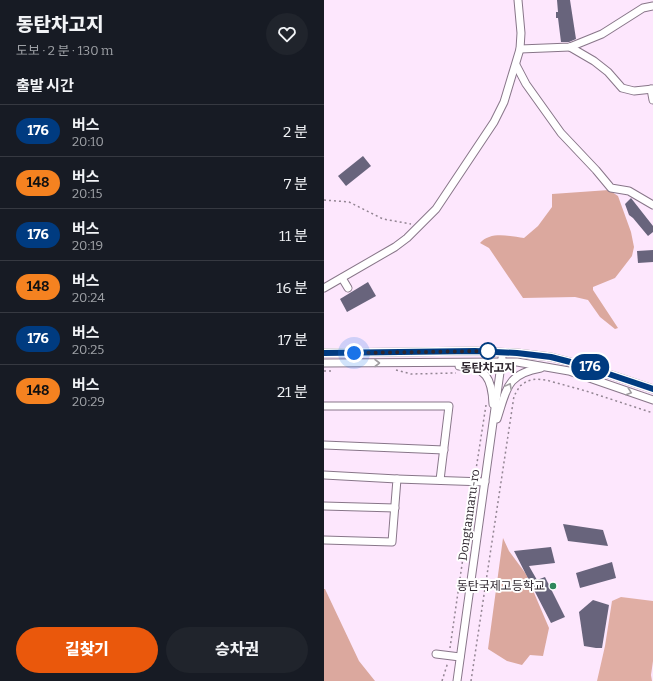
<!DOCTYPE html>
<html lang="ko">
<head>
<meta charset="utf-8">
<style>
	body { margin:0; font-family:Bitter,"Noto Sans KR",serif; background:#20242c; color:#f1f3f6; height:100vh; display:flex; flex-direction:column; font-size:15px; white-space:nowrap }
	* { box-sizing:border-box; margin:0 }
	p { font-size:13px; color:#9ea1a6 }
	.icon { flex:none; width:22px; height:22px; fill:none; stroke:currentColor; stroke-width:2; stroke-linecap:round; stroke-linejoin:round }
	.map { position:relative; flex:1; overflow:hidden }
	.side { display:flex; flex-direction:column; background:#171b24; width:324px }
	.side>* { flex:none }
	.badge { padding:0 8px; border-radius:13px; font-size:14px; line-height:26px }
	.you { position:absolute; width:20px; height:20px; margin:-10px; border:3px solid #fff; border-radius:50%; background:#1a73e8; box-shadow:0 0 0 6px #1a73e833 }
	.map>.badge { position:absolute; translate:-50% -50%; box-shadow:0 0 0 2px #fff }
	h2 { padding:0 16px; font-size:15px; line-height:36px }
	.round { display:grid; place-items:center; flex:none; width:42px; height:42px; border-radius:21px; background:#20242c }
	.headline { display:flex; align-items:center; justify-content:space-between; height:68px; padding:0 16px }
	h1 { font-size:19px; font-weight:800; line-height:30px }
	.primary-button { display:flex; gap:8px; margin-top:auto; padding:8px 16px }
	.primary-button a { flex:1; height:46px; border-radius:24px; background:#ea580c; color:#fff; font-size:16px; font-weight:800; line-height:46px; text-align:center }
	.primary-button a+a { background:#20242c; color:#f1f3f6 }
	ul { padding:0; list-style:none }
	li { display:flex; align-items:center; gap:12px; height:52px; padding:0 16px; border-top:1px solid #363941 }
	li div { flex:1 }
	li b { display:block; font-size:15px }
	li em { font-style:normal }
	li .badge { min-width:44px; font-weight:700; text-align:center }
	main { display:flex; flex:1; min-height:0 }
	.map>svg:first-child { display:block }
	.green { fill:#e0aea4 }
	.forest { fill:#dba89e }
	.building { fill:#68647c }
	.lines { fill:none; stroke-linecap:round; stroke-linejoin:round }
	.minor-casing { stroke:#887689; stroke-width:9 }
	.path { stroke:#938593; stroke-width:1.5; stroke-dasharray:2 3; stroke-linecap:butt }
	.minor { stroke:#fff; stroke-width:7 }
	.oneway { stroke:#a19ea1 }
	.line-casing { stroke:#fff; stroke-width:9 }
	.line { stroke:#003b80; stroke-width:6 }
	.walk { stroke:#2f272f; stroke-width:4; stroke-dasharray:0 7.2 }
	.stop-dot { fill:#fff; stroke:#003b80; stroke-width:2 }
	.poi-dot { fill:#2f875c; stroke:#fff; stroke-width:1.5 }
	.labels { text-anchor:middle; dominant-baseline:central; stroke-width:4; stroke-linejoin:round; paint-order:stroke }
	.stop-label { font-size:12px; font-weight:bold; fill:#2f272f; stroke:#fff }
	.street-label { font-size:12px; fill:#2f272f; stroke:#fff }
	.poi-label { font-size:12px; fill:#2f272f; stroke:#fff; text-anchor:end }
</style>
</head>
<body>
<main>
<section class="side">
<div class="headline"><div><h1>동탄차고지</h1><p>도보 · 2 분 · 130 m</p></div><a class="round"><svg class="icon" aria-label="heart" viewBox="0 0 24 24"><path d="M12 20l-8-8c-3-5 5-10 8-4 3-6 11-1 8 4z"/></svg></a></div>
<h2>출발 시간</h2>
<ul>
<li><span class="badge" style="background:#003b80;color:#fff">176</span><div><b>버스</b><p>20:10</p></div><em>2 분</em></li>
<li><span class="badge" style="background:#f58220;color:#111">148</span><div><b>버스</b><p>20:15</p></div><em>7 분</em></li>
<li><span class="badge" style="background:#003b80;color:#fff">176</span><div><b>버스</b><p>20:19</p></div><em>11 분</em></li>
<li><span class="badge" style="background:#f58220;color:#111">148</span><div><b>버스</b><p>20:24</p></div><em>16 분</em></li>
<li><span class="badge" style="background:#003b80;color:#fff">176</span><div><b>버스</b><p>20:25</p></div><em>17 분</em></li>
<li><span class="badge" style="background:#f58220;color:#111">148</span><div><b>버스</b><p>20:29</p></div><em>21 분</em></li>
</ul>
<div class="primary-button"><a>길찾기</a><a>승차권</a></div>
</section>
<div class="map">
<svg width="329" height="681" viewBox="0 0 329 681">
	<rect width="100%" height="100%" fill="#fde7fd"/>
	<path class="green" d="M 297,597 L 329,601 L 329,661 L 327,675 L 328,681 L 273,681 L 281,646 L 288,601 Z"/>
	<g class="forest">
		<path d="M 285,190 L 294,196 L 307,232 L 310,247 L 308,256 L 291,278 L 269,287 L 269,290 L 294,328 L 291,329 L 276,317 L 264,300 L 251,297 L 199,298 L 165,248 L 156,243 C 166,231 186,236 200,238 L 214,226 L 228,207 L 228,194 Z"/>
		<path d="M 179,538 L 185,551 L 202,574 L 225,628 L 219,656 L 206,655 L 198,665 L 183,661 L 164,649 Z"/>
		<path d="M 0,589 L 1,589 L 35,661 L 51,681 L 0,681 Z"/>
	</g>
	<g class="building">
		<path d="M 233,0 L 246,0 L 252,39 L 245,42 L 237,42 L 234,18 L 232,18 L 232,12 L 234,12 Z"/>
		<path d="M 39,156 L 47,166 L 22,186 L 14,176 Z"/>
		<path d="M 307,198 L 329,226 L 329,232 L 324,236 L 309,218 L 305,215 L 301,204 Z"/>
		<path d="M 329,250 L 329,262 L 314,263 L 313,251 Z"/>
		<path d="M 44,282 L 52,296 L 23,312 L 16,299 Z"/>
		<path d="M 239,524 L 279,530 L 284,546 L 244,541 Z"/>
		<path d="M 227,547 L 231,563 L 205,566 L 213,580 L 221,577 L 241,617 L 227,623 L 190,551 Z"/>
		<path d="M 288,562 L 292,578 L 256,588 L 252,573 Z"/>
		<path d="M 269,600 L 285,605 L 278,648 L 272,648 L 260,646 L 255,612 Z"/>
	</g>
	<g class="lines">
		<defs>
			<g id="minor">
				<path d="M 246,47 L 270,61 L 284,72 L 298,88 L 310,91 L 329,89"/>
				<path d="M 196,49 L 246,47 L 278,34 L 319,8 L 329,6"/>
				<path d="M 192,65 L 202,84 L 237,133 L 272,170 L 287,188 L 305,191 L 329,205"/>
				<path d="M 327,89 L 329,100"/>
				<path d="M 18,278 L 24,288"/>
				<path d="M 0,288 L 71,247 L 83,238 L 112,209 L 170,122 L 180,102 L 196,49 L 197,33 L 194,0"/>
				<path d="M 0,353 L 151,351 L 193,353 L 227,357 L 258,365 L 329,389"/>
				<path d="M 0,363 L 193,362 L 245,371 L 329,400"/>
				<path d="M 135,366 C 162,366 168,379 169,404"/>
				<path d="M 0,406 L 125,406 L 116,480"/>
				<path d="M 173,419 C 183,389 182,374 217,368"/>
				<path d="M 0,445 L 120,450"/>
				<path d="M 0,475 L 73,479 L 68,542 L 0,540"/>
				<path d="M 73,479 L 161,482"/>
				<path d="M 0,506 L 71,508"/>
				<path d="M 112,654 L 136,657"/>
				<path d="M 133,681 L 178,358"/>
			</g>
		</defs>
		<use href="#minor" class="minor-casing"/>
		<g class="path">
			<path d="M 0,200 L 25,202 L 59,219 L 87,224"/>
			<path d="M 72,370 L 87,374 L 132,373"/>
			<path d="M 0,371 L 8,371"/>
			<path d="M 151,476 L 162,405"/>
			<path d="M 126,648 L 149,488"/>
			<path d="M 118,681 L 124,662"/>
			<path d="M 147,681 L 190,396 L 196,386 L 203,381 L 212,379 L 222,380 L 262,391 L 329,413"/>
		</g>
		<use href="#minor" class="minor"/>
	</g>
	<defs><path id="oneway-chevron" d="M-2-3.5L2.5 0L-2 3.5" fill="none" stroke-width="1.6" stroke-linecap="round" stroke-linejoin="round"/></defs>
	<g class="oneway">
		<use href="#oneway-chevron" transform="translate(53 363)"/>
		<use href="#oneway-chevron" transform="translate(185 386) rotate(-62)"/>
		<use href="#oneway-chevron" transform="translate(305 392) rotate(19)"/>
	</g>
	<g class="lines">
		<defs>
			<path id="line" d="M 0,353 L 151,351 L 193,353 L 227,357 L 258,365 L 329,389"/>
		</defs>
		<use href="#line" class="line-casing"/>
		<use href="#line" class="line"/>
		<path class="walk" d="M 30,353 L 165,351 L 164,351"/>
	</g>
	<circle class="stop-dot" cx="164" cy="351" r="8"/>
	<circle class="poi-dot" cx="229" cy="586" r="4"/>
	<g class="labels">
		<g class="stop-label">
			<text x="164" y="368">동탄차고지</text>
		</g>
		<g class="street-label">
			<text transform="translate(145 515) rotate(-82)">Dongtannaru-ro</text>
		</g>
		<g class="poi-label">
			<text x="221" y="586">동탄국제고등학교</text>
		</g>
	</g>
</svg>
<div class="you" style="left:30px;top:353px"></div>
<b class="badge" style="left:266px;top:367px;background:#003b80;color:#fff">176</b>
</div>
</main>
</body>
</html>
